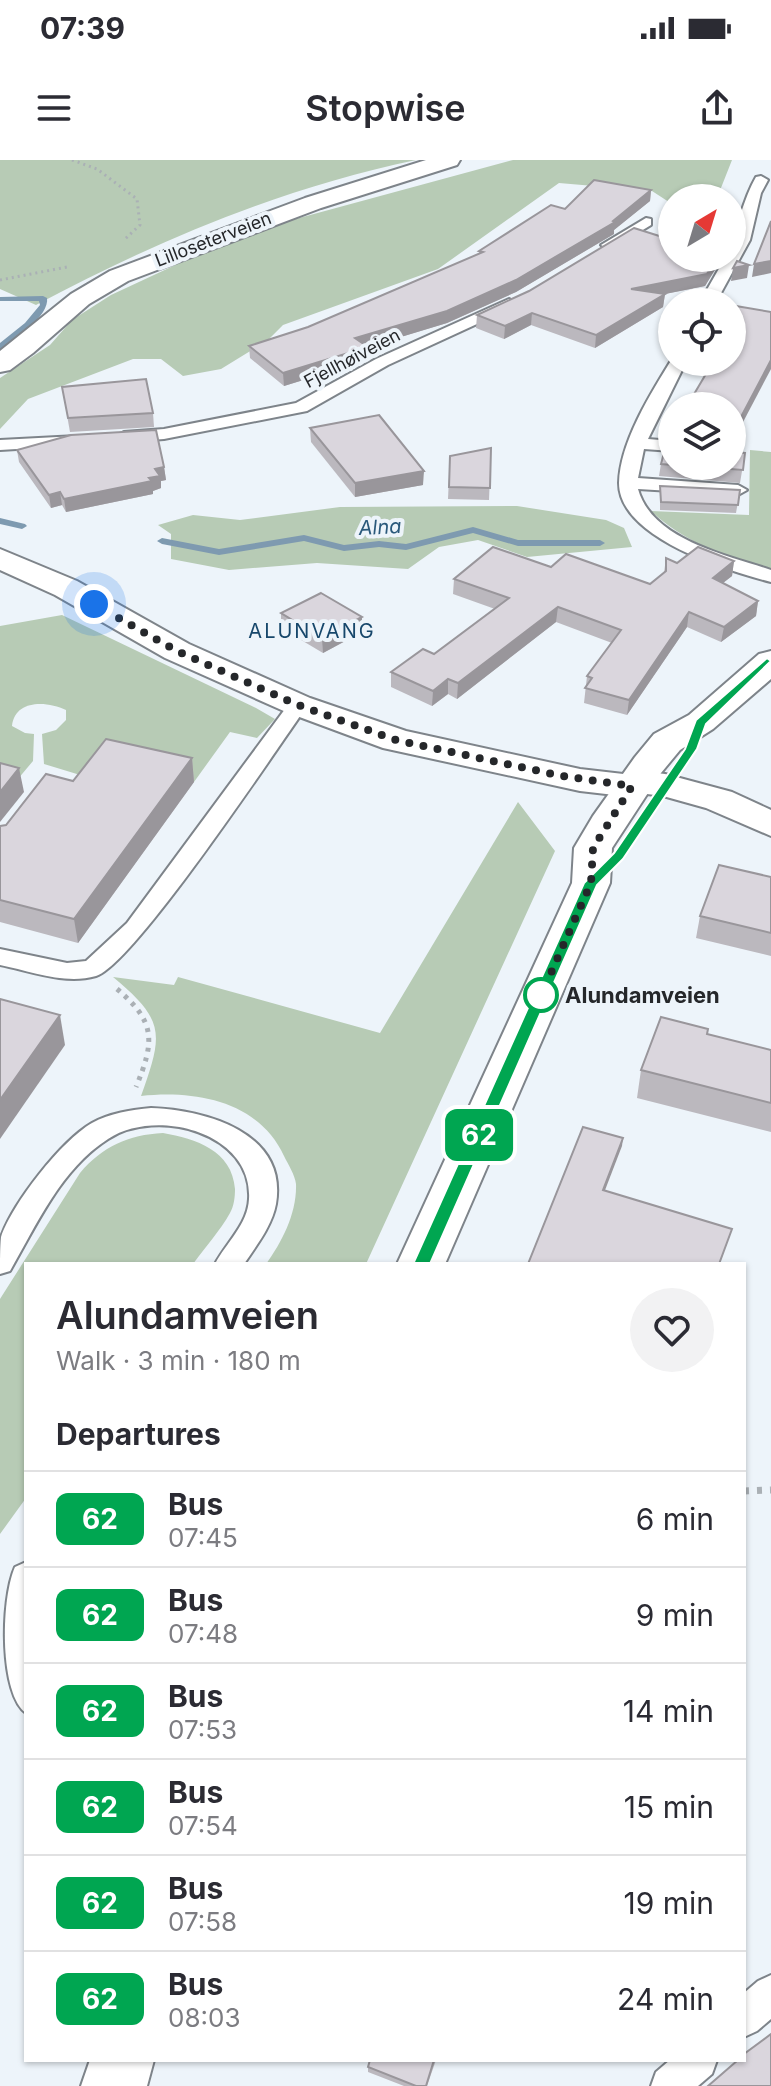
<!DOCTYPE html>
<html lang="en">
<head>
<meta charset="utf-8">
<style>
	body { margin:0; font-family:Inter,sans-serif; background:#f2f2f3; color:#2b2b33; height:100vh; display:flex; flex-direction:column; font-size:30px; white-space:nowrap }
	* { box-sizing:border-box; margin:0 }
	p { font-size:26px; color:#7c7c81 }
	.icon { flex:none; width:44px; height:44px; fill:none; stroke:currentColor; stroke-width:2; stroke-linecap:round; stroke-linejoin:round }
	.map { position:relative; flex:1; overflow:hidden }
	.sheet { position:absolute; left:24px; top:1102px; width:722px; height:800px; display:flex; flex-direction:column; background:#fff; border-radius:0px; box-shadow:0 2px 6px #0004 }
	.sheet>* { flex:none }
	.badge { padding:0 16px; border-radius:12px; font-size:28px; line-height:52px }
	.needle { width:52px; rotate:38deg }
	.tools { position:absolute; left:658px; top:24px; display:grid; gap:16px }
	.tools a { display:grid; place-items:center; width:88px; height:88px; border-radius:50%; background:#fff; box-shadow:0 2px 6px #0004; font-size:40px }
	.you { position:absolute; width:40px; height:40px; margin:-20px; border:6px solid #fff; border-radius:50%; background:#1a73e8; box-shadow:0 0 0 12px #1a73e833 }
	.map>.badge { position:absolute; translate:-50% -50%; box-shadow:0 0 0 4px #fff }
	h2 { padding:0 32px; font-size:30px; line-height:72px }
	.round { display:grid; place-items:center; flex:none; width:84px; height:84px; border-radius:42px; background:#f2f2f3 }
	.overview { display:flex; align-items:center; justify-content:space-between; height:136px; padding:0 32px }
	h1 { font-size:38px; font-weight:600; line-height:60px }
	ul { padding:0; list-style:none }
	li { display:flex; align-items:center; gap:24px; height:96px; padding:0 32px; border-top:2px solid #e1e1e2 }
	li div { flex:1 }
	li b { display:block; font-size:30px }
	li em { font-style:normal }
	li .badge { min-width:88px; font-weight:700; text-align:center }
	.status { display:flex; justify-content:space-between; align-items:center; height:56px; padding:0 40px; background:#fff; direction:ltr }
	.status svg { height:22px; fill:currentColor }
	header { display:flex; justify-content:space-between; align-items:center; height:104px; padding:0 32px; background:#fff; font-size:36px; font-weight:600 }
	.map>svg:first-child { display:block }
	.green { fill:#b7cbb5 }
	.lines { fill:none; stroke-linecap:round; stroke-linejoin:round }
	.stream { fill:#7e9ab0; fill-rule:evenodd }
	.lane-casing { stroke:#7e848a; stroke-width:4 }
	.street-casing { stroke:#7e848a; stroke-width:4 }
	.secondary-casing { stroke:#7e848a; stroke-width:4 }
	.path-far2 { stroke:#aab0b5; stroke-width:3; stroke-dasharray:2 4; stroke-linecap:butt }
	.path-far1 { stroke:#aab0b5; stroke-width:5; stroke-dasharray:4 6; stroke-linecap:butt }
	.path { stroke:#aab0b5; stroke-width:7; stroke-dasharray:5 8; stroke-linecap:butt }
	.lane { fill:#fff; fill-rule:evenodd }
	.street { fill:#fff; fill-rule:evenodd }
	.secondary { fill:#fff; fill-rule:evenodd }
	.wall { fill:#bbb8be }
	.shaded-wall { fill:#99969b }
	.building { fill:#dad6dd; stroke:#99969b; stroke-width:2 }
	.line { fill:#00a651; stroke:#fff; stroke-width:2 }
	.walk { stroke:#25272a; stroke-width:8; stroke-dasharray:0 14.4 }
	.stop-dot { fill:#fff; stroke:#00a651; stroke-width:4 }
	.labels { text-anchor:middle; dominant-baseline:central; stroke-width:8; stroke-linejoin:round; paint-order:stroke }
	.far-street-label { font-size:18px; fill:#25272a; stroke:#edf4fa }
	.far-water-label { font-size:20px; font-style:italic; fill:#2a597b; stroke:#edf4fa }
	.far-neighbourhood-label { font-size:20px; letter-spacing:2px; fill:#17476b; stroke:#edf4fa }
	.stop-label { font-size:22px; font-weight:bold; fill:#25272a; stroke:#edf4fa; text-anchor:start }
</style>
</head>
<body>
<div class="status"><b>07:39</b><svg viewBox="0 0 49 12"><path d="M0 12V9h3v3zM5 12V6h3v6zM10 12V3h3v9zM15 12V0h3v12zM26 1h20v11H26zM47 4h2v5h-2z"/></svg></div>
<header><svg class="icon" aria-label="menu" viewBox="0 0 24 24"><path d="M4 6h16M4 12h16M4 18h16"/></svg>Stopwise<svg class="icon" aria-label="share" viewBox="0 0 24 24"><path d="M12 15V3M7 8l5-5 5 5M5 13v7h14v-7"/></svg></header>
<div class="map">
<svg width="771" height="1926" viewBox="0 0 771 1926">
	<rect width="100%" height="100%" fill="#edf4fa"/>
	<g class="green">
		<path d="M 0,0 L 416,0 C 282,28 156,81 36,145 L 0,129 Z"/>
		<path d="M 513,0 L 732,0 L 717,38 L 672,38 L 672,44 L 652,31 L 559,23 L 438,109 L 283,165 L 268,180 L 221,209 L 183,216 L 161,199 L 133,199 L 28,239 L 0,269 L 0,218 L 50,185 L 72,160 L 111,135 L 214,87 L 266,67 Z"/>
		<path d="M 750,290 L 771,292 L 771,410 C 729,400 683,381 651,351 L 749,355 Z"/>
		<path d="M 517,346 L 606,360 L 624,368 L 632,387 L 527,397 L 478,380 L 439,387 L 408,409 L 317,403 L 229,410 L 171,399 L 171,374 L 158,365 L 193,355 L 240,360 L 340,347 Z"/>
		<path d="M 62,455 L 256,548 L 275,559 L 257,578 L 230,572 L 194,622 L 90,618 L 44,604 L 42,574 L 56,570 L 66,560 L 66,550 C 47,541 15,539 12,566 L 25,573 L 34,574 L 33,601 L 12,626 L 0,622 L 0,466 Z"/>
		<path d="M 518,642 L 555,691 L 366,1104 L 266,1104 C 282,1082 297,1053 296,1024 C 295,1015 288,1004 284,996 C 259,941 195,930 141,936 C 163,874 166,861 113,817 L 174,825 L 178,817 L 380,873 Z"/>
		<path d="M 163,973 C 196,979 232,990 235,1029 C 235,1037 234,1046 230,1053 C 220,1071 205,1087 193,1104 L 26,1104 L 26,1338 L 0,1374 L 0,1139 L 80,1013 C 103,986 128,975 163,973 Z"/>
	</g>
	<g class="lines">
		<g class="stream">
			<path d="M 43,136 L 47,138 C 50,155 14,182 0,190 L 0,183 L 25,163 L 40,145 L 39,141 L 0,141 L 0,137 Z"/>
			<path d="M 0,358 L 25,364 L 27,366 L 22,369 L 0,364 Z"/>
			<path d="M 473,367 L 518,380 L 600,380 L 605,383 L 600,386 L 518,386 L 473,373 L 406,390 L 379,387 L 344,391 L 304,381 L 219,395 L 162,384 L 157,381 L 162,378 L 219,389 L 304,375 L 344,385 L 379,381 L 406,384 Z"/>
		</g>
		<defs>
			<g id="lane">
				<path d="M 761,16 L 768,20 L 761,33 L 750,80 L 716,142 L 700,142 L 725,98 L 732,98 C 732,77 745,36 756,17 Z"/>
				<path d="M 646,58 L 651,59 L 651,65 L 613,88 L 608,89 L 601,85 Z"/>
				<path d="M 509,139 L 517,144 L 514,147 L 388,205 L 307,251 L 164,279 L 124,282 L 115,277 L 124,272 L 164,269 L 296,243 L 376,199 Z"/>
				<path d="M 672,199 L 672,202 L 686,202 L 648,279 L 672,281 L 672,291 L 644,289 L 638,318 L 738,325 L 747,330 L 738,335 L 638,329 C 652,380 727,395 771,410 L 771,422 C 728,411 619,378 619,323 C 620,282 651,233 672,199 Z"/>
				<path d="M 77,276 L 83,277 L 86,281 L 83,285 L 0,290 L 0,280 Z"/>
				<path d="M 298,539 L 308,545 L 305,549 C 274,593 133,805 96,816 C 65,825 30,811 0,805 L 0,789 L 67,803 L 86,801 L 127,763 L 291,541 Z"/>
				<path d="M 151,948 C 205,950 288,972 276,1044 C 272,1066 256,1086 244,1104 L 215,1104 C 226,1083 248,1064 249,1039 C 253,973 157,947 108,979 C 61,1009 37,1064 10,1111 L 0,1114 C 0,1103 0,1087 1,1077 C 13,1043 61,981 92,963 C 110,953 131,950 151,948 Z"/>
				<path d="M 26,1402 L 26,1553 C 0,1536 0,1441 15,1407 Z"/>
				<path d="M 771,1815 L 771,1859 L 757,1871 L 744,1877 L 744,1833 L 758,1821 Z"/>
				<path d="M 670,1900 L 717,1900 L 712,1914 L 698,1926 L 651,1926 L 656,1912 Z"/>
			</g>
			<g id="street">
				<path d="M 426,0 L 460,0 L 457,5 L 321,48 L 128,121 L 89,144 L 33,193 L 10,210 L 0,212 L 0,191 L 71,134 L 110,111 L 305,38 Z"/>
				<path d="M 0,389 L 77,421 L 189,484 L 310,538 L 406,571 L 580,609 L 632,615 L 647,612 L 665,614 L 732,632 L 771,650 L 771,676 L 706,648 L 663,636 L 647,634 L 632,637 L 580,631 L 383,588 L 286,552 L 165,498 L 55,435 L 0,410 Z"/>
			</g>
			<g id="secondary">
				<path d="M 771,491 L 771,519 L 713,569 L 680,590 L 661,613 L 612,688 L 610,723 L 445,1104 L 397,1104 L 572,723 L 574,688 L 593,656 L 635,597 L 654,574 L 689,555 L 759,494 Z"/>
				<path d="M 90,1900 L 154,1900 L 147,1926 L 81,1926 Z"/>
			</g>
		</defs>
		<use href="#lane" class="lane-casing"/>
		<use href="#street" class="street-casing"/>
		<use href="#secondary" class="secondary-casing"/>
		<g class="path-far2">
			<path d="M 72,0 L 97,9 L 137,39 L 140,65 L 125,79"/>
			<path d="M 0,120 L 67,107"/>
		</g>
		<path class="path-far1" d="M 117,829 C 156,862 155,881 136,927"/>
		<path class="path" d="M 744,1331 L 771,1330"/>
		<use href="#lane" class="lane"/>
		<use href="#street" class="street"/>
		<use href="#secondary" class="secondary"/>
	</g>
	<g class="wall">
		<path d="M 651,30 L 650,41 L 614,70 L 614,74 L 516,132 L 447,163 L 367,187 L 368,200 L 284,226 L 250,198 L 249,186 L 308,167 L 479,94 L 479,91 L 565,49 Z"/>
		<path d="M 716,108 L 705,126 L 665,134 L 663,147 L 595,188 L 531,165 L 504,179 L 476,168 L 477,155 Z"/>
		<path d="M 62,227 L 153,253 L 154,267 L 70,272 Z"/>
		<path d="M 310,268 L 423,325 L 355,337 L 311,282 Z"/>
		<path d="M 672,281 L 672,306 L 732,306 L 745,293 L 740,323 L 659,316 L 661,304 Z"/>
		<path d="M 491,288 L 489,340 L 448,339 L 450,296 Z"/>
		<path d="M 17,290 L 164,307 L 166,320 L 161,321 L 161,328 L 153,331 L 153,334 L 66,352 L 62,345 L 51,348 L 19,302 Z"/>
		<path d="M 660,326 L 740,330 L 736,353 L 660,350 Z"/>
		<path d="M 666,398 L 677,403 L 734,401 L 732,416 L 723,423 L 758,441 L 756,456 L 721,482 L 687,467 L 627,555 L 584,543 L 587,516 L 612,483 L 556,462 L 457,539 L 448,534 L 432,546 L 391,527 L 391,512 L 434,494 L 495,449 L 453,434 L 454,419 L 551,407 L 650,424 L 664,413 Z"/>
		<path d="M 281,453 L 362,457 L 362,472 L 323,493 L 281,468 Z"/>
		<path d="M 192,598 L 194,622 L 78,783 L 0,762 L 0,666 L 6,665 L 73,621 Z"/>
		<path d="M 771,717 L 771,796 L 696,778 L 700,756 Z"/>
		<path d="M 707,875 L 771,890 L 771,972 L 637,938 L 641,910 Z"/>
		<path d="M 370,1900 L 436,1900 L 427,1926 L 404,1926 L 368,1912 L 368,1907 Z"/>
	</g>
	<g class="shaded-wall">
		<path d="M 651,30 L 650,41 L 614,70 L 614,74 L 516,132 L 447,163 L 355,191 L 355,178 L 613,61 Z"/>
		<path d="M 717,98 L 716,108 L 705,126 L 665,134 L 663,147 L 595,188 L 596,175 L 631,129 Z"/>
		<path d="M 771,101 L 771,113 L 752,117 L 754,104 Z"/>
		<path d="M 749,105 L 747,118 L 731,121 L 733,108 Z"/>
		<path d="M 532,153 L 531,165 L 504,179 L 505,166 Z"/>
		<path d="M 368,187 L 368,200 L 284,226 L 283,213 Z"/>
		<path d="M 771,200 L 771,209 L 732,283 L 732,274 Z"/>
		<path d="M 164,307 L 166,320 L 161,321 L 161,328 L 153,331 L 153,334 L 66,352 L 64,339 L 149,318 L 155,309 Z"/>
		<path d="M 424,311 L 423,325 L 355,337 L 355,323 Z"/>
		<path d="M 60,332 L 62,345 L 51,348 L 49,335 Z"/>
		<path d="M 734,401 L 732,416 L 710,433 L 713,418 Z"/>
		<path d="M 758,441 L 756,456 L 721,482 L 724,467 Z"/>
		<path d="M 558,447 L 556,462 L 457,539 L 458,523 Z"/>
		<path d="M 689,452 L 687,467 L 627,555 L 629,540 Z"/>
		<path d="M 362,457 L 362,472 L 323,493 L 322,478 Z"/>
		<path d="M 448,519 L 448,534 L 432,546 L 433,531 Z"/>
		<path d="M 192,598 L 194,622 L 78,783 L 74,759 Z"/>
		<path d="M 19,608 L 24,632 L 0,662 L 0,632 Z"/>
		<path d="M 60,855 L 65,885 L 0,979 L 0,940 Z"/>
		<path d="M 623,978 L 622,986 L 602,1038 L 603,1030 Z"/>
	</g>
	<g class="building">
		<path d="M 594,20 L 651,30 L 613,61 L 615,62 L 516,120 L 447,151 L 355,178 L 368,187 L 283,213 L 249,186 L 308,167 L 483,92 L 479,91 L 551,45 L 565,49 Z"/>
		<path d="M 771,61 L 771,101 L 754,104 Z"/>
		<path d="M 634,68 L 672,80 L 672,98 L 716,98 L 707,114 L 631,129 L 665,134 L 596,175 L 532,153 L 505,166 L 477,155 L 529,131 Z"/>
		<path d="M 737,101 L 749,105 L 733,108 Z"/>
		<path d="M 736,146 L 771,152 L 771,200 L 732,274 L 732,246 L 687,246 L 713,202 L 732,202 L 732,170 Z"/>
		<path d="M 146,219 L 153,253 L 68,258 L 62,227 Z"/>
		<path d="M 379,255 L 424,311 L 355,323 L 310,268 Z"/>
		<path d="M 156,270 L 164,307 L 155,309 L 160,316 L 149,318 L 152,321 L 64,339 L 60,332 L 49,335 L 17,290 L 71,275 Z"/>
		<path d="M 667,281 L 672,281 L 672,305 L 661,304 Z"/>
		<path d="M 491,288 L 490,328 L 449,327 L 450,296 Z"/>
		<path d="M 732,292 L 745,293 L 743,310 L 690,306 L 732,306 Z"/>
		<path d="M 660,326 L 740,330 L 738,345 L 661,342 Z"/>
		<path d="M 493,387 L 551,407 L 566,394 L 650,424 L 666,411 L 666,398 L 677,403 L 698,387 L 734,401 L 713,418 L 758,441 L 724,467 L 689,452 L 629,540 L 585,528 L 592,518 L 587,516 L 621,470 L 558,447 L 458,523 L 448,519 L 433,531 L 391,512 L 423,489 L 434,494 L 509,438 L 454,419 Z"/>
		<path d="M 321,433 L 362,457 L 322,478 L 281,453 Z"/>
		<path d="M 106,579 L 192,598 L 74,759 L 0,740 L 0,666 L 6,665 L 46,614 L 73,621 Z"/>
		<path d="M 0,603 L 19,608 L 0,632 Z"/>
		<path d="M 719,705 L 771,717 L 771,773 L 700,756 Z"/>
		<path d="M 0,839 L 60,855 L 0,940 Z"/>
		<path d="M 661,857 L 708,869 L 707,874 L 771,890 L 771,943 L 641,910 Z"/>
		<path d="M 583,967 L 623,978 L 603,1030 L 732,1069 L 719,1104 L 528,1104 Z"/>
		<path d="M 771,1874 L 771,1926 L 708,1926 L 738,1900 L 744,1900 L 744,1894 Z"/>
		<path d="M 370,1900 L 434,1900 L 426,1926 L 416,1926 L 368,1907 Z"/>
	</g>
	<path class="line" d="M 767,498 L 771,501 L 706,564 L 697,589 L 623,699 L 597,725 L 430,1104 L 421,1111 L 415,1109 L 413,1104 L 584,723 L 614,693 L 685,589 L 696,560 Z"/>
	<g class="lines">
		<path class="walk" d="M 94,444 L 177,491 L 298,545 L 396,580 L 562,616 L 632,626 L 593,688 L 591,723 L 538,842 L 541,835"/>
	</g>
	<circle class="stop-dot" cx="541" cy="835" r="16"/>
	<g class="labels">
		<g class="far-street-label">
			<text transform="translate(213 79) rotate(-21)">Lilloseterveien</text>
			<text transform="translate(352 198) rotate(-28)">Fjellhøiveien</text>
		</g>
		<g class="far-water-label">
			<text transform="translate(380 367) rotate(-3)">Alna</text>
		</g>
		<g class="far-neighbourhood-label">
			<text x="312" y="471">ALUNVANG</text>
		</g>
		<g class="stop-label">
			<text x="565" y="835">Alundamveien</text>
		</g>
	</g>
</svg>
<div class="tools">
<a><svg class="needle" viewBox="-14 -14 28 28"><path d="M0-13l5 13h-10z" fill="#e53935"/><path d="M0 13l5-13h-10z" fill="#7c7c81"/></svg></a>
<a><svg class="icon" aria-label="locate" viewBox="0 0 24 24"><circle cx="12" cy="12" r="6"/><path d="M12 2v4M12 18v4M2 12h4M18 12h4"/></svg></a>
<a><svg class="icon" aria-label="layers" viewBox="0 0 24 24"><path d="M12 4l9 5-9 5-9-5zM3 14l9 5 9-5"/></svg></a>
</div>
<div class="you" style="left:94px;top:444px"></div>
<b class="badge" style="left:479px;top:975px;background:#00a651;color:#fff">62</b>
<section class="sheet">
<div class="overview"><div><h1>Alundamveien</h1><p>Walk · 3 min · 180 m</p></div><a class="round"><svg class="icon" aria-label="heart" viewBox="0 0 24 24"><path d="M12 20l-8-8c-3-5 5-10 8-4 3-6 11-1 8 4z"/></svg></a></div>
<h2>Departures</h2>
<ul>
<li><span class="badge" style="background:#00a651;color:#fff">62</span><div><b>Bus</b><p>07:45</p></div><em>6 min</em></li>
<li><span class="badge" style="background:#00a651;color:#fff">62</span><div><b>Bus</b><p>07:48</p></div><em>9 min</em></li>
<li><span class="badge" style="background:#00a651;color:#fff">62</span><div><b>Bus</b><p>07:53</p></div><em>14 min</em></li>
<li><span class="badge" style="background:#00a651;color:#fff">62</span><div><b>Bus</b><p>07:54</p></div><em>15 min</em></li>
<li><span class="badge" style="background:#00a651;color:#fff">62</span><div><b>Bus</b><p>07:58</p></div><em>19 min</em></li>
<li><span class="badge" style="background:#00a651;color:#fff">62</span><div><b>Bus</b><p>08:03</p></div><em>24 min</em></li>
</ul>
</section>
</div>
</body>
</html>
